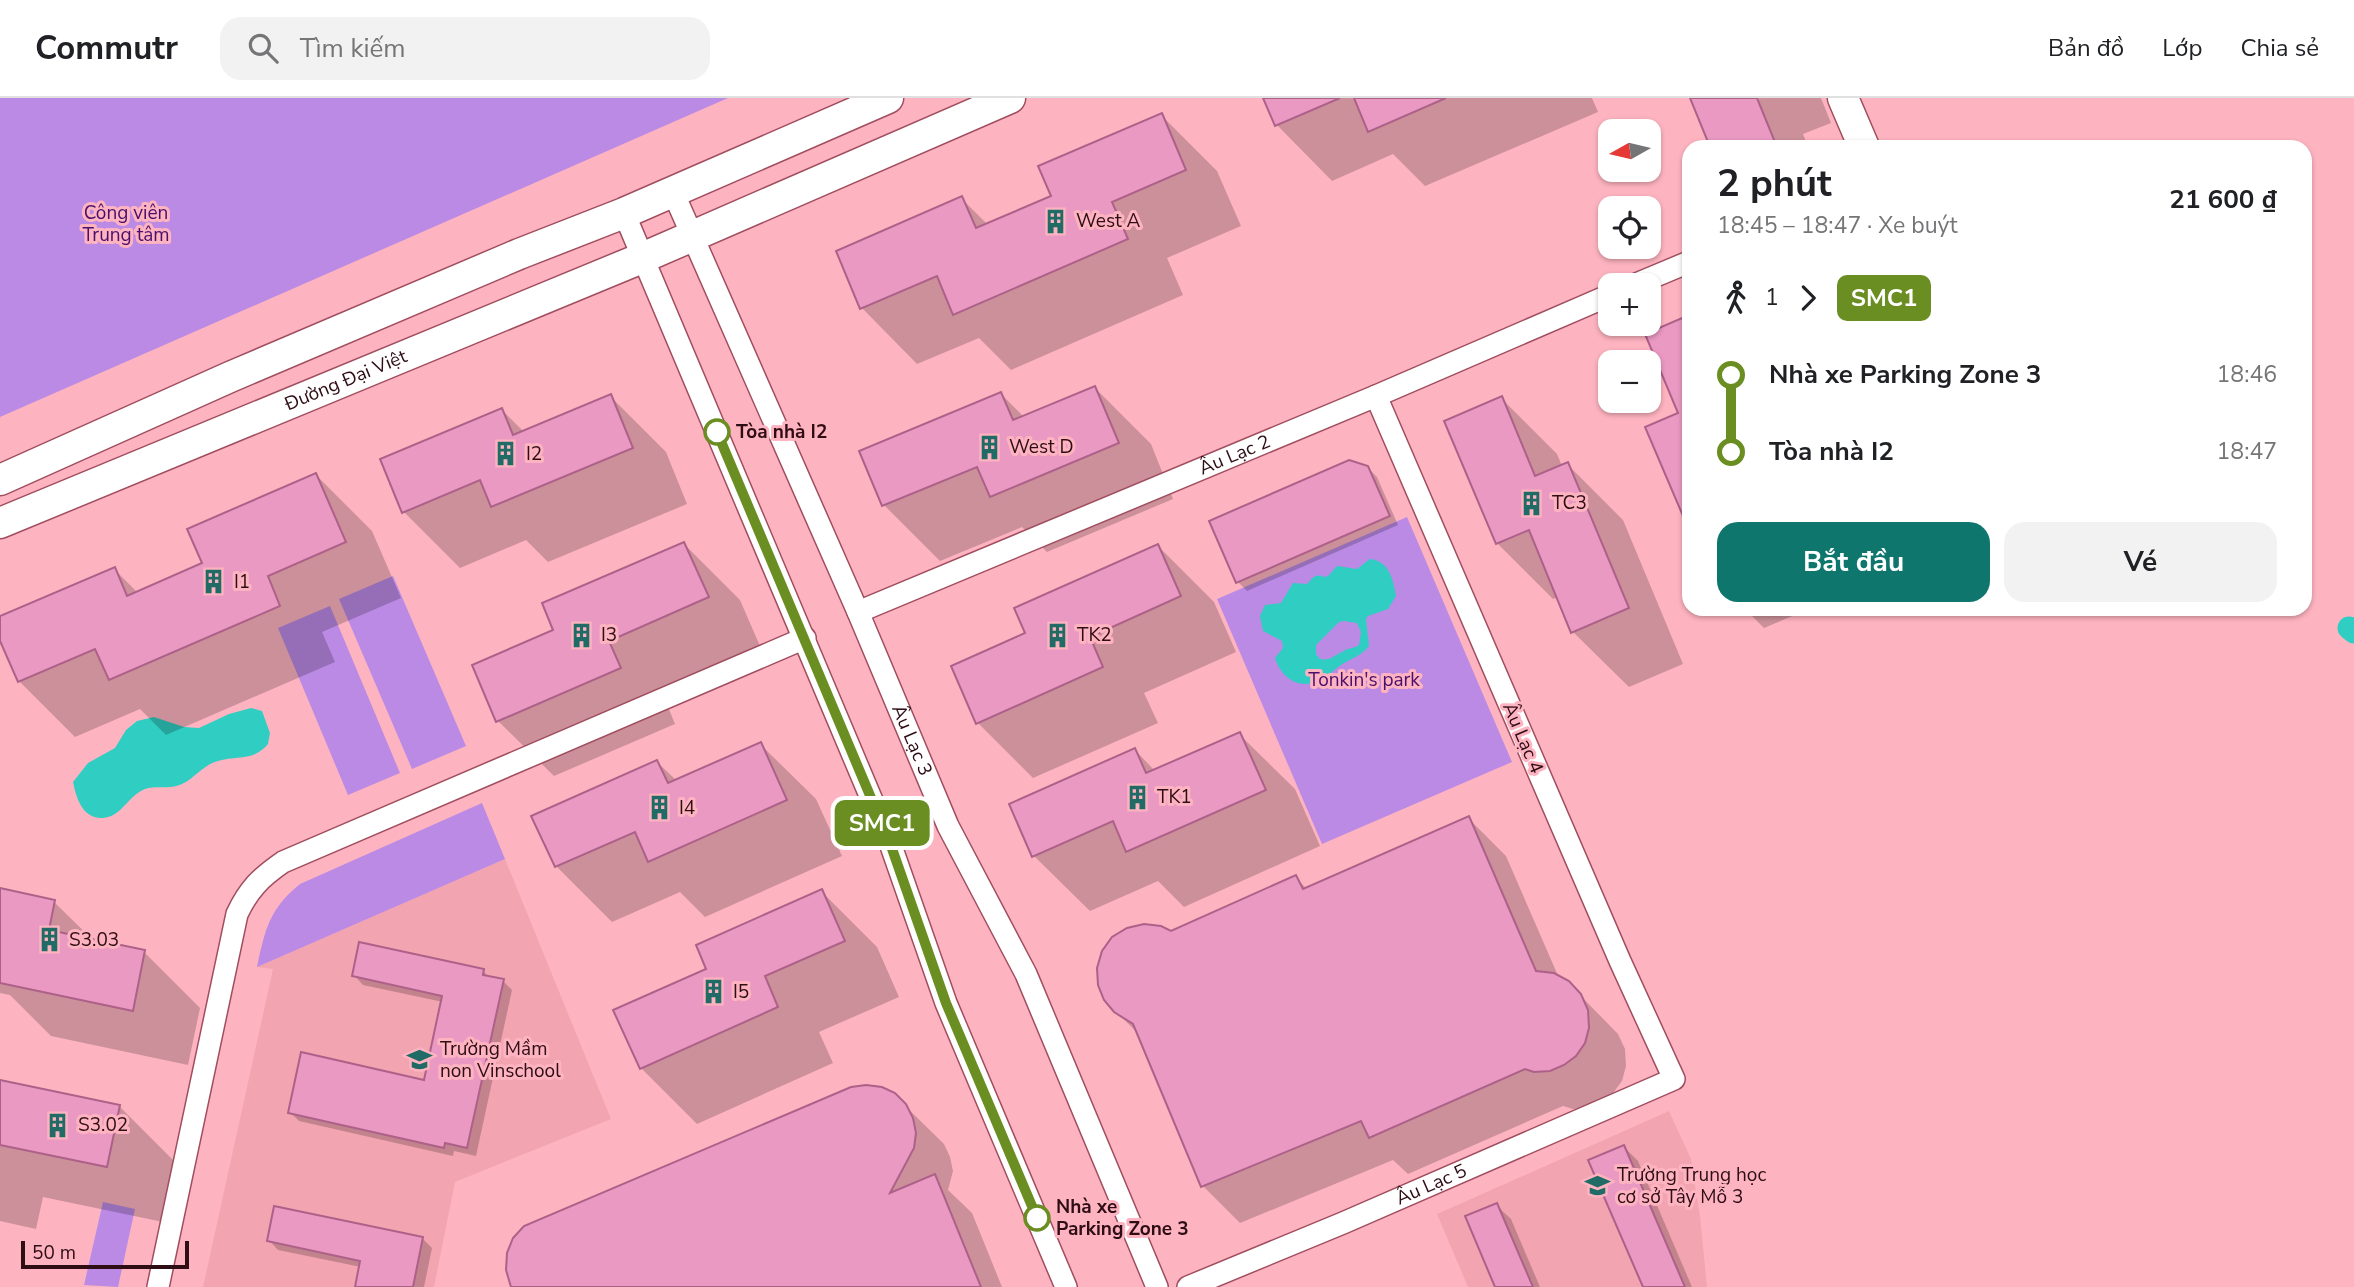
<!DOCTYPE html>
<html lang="vi">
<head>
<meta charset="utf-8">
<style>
	body { margin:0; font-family:"Nunito Sans",sans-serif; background:#f2f2f2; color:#202124; height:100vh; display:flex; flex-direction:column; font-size:26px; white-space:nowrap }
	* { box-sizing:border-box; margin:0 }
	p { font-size:23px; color:#757577 }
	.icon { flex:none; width:38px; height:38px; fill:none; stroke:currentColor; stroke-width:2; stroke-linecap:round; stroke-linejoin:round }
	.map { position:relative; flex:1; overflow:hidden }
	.side { position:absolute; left:1682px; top:42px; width:630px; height:476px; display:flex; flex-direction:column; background:#fff; border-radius:21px; box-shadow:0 2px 5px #0004 }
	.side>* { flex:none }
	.badge { padding:0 14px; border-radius:10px; font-size:24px; line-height:46px }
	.needle { width:46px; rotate:262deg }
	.controls { position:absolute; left:1598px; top:21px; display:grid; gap:14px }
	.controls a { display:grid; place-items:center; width:63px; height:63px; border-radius:14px; background:#fff; box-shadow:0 2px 5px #0004; font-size:35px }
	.scale { position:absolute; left:21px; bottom:18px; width:168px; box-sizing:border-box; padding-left:7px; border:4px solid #2e0d15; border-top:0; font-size:19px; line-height:24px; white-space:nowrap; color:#2e0d15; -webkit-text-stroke:5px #feb4c0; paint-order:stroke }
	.map>.badge { position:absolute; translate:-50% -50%; box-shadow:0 0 0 4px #fff }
	.legs { display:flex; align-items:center; gap:10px; height:77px; padding:0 35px; font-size:23px }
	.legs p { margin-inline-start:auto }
	.headline { display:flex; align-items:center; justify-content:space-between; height:119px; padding:0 35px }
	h1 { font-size:38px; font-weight:700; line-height:52px }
	.cta { display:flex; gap:14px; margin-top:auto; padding:14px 35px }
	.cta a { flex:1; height:80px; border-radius:21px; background:#0f766e; color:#fff; font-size:28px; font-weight:700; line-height:80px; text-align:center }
	.cta a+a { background:#f2f2f2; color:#202124 }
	ul { padding:0 35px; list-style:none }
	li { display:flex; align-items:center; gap:24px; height:77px; font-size:26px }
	li i { display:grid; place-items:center; width:10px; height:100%; margin:0 9px; background:currentColor }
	li i::after { content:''; width:18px; height:18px; margin:-9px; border:5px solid; border-radius:50%; background:#fff }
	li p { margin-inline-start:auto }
	li:first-child i { background:linear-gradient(#0000 50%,currentColor 0) }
	li:last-child i { background:linear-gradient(currentColor 50%,#0000 0) }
	header { display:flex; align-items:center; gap:42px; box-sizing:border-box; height:98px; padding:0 35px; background:#fff; border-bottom:2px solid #e0e0e0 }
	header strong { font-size:33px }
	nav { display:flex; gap:38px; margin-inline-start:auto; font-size:24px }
	.search { width:490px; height:63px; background:#f2f2f2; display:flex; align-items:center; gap:18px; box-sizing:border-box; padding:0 24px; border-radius:21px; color:#757577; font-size:26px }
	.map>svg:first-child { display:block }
	.built { fill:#f3a4b1 }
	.green { fill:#bb8ae5 }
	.water { fill:#30cdc3; fill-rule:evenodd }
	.shadow { fill:#0003 }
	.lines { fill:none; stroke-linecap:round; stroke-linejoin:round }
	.canal { stroke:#30cdc3; stroke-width:23 }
	.building { fill:#ea99c2; stroke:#ad6189; stroke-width:2 }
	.street-casing { stroke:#a04e5f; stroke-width:24 }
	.secondary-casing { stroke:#a04e5f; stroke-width:33 }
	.street { stroke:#fff; stroke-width:21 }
	.secondary { stroke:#fff; stroke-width:30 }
	.line-1-casing { stroke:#fff; stroke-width:16 }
	.line-1 { stroke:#6b8e23; stroke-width:10 }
	.stop-1-dot { fill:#fff; stroke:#6b8e23; stroke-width:3.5 }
	.labels { text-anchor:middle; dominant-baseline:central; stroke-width:6; stroke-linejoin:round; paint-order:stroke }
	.park-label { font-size:19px; fill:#490f6c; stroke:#feb4c0 }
	.poi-label { font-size:19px; fill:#2e0d15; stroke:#feb4c0; text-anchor:start }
	.street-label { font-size:19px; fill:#2e0d15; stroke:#feb4c0 }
	.stop-label { font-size:19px; font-weight:bold; fill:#2e0d15; stroke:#feb4c0; text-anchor:start }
</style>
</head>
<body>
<header>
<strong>Commutr</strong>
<div class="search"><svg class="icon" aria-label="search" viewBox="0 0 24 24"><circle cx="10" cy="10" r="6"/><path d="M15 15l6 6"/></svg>Tìm kiếm</div>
<nav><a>Bản đồ</a><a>Lớp</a><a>Chia sẻ</a></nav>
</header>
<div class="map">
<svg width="2354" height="1189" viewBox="0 0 2354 1189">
	<rect width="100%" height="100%" fill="#feb4c0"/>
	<g class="built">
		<path d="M 505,761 L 611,1021 L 455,1084 L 434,1189 L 203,1189 L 273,871 L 257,869 Z"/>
		<path d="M 1669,1013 L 1691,1061 L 1700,1118 L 1707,1189 L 1468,1189 L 1437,1116 Z"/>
	</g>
	<g class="green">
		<path d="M 0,0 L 728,0 L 0,319 Z"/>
		<path d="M 1407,419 L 1512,664 L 1322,746 L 1217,501 Z"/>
		<path d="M 393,478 L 466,648 L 412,671 L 339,501 Z"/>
		<path d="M 330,508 L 400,675 L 348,697 L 278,530 Z"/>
		<path d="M 482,705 L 505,761 L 257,869 C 265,832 269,811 300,786 Z"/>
		<path d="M 103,1104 L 135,1111 L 118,1189 L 84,1187 Z"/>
	</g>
	<g class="water">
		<path d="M 1370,461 C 1389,463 1393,481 1396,498 L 1388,511 L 1368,518 L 1366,521 L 1369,548 C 1361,558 1352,560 1341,567 C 1333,572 1327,580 1318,583 C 1298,592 1281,579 1275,560 L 1283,550 L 1282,543 L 1263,533 L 1260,518 L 1265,507 L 1281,505 L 1293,485 L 1307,486 C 1313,480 1315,475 1324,479 L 1328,478 L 1337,468 L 1357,471 ZM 1344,523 L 1357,525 L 1361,534 L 1359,547 C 1353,551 1347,550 1342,554 C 1333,558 1331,563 1320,561 L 1316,556 L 1316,547 L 1339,524 Z"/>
		<path d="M 251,610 L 262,613 L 270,635 L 268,646 C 253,664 237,657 218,663 C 203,667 195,680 182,686 C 170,692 156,687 145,691 C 127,698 121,721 100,720 C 82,719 76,699 73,684 L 88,665 L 115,650 L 126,632 L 137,623 L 154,619 L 184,629 L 199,630 L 229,616 Z"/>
	</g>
	<g class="shadow">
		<path d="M 1265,0 L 1592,0 L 1598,14 L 1425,88 L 1393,56 L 1332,83 L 1277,27 Z"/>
		<path d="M 1691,0 L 1821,0 L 1831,25 L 1803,36 L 1808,49 L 1712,49 Z"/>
		<path d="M 1161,17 L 1217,73 L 1241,128 L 1167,160 L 1183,197 L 1011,272 L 979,240 L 917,266 L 862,210 L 962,101 L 988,127 L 1053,99 Z"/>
		<path d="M 1095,290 L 1151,346 L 1173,401 L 1047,454 L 1022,429 L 940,463 L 884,407 L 862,354 L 1001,296 L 1024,319 Z"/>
		<path d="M 610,298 L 666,354 L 687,406 L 548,464 L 526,442 L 460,470 L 404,414 L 502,312 L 524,334 Z"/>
		<path d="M 1501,300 L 1557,356 L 1562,368 L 1567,366 L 1623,422 L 1683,566 L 1629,589 L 1573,534 L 1558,499 L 1553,501 L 1497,445 Z"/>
		<path d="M 1367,369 L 1377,379 L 1398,427 L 1247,493 L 1238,484 Z"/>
		<path d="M 316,377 L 372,433 L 401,500 L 322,534 L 335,564 L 166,637 L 140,611 L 75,639 L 19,583 L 0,538 L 0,520 L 114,471 L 138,495 L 205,466 Z"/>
		<path d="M 684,446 L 740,502 L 763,555 L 664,599 L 675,626 L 554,678 L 498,623 L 555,533 Z"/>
		<path d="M 1158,448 L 1214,504 L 1236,554 L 1144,595 L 1158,625 L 1033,680 L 978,625 L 1027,536 Z"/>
		<path d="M 1745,511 L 1809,511 L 1764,530 Z"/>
		<path d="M 1239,636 L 1295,691 L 1320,748 L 1184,809 L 1158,783 L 1090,813 L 1034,758 L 1135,652 L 1155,673 Z"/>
		<path d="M 760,646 L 816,701 L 842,758 L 705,819 L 680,794 L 612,824 L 556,768 L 657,664 L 677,683 Z"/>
		<path d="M 1469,721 L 1506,758 L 1559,880 L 1568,885 L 1618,936 L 1625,951 L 1626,968 L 1622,983 L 1613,995 L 1602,1004 L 1588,1010 L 1573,1011 L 1563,1008 L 1408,1076 L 1393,1062 L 1240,1125 L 1203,1088 L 1140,937 L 1115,913 L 1171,835 L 1296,780 L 1307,791 Z"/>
		<path d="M 0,792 L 54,804 L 94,843 L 144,854 L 200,910 L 188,967 L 51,938 L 10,897 L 0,895 Z"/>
		<path d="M 821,793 L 877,849 L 899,899 L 819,934 L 833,965 L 697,1026 L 641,970 L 709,872 Z"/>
		<path d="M 483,873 L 490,880 L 503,883 L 512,892 L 476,1058 L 454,1053 L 453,1058 L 299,1023 L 290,1014 L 425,984 L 443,904 L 363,887 L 354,877 Z"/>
		<path d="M 0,983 L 119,1008 L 175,1064 L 163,1124 L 43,1099 L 36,1131 L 0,1123 Z"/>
		<path d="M 894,997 L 944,1046 L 950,1059 L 953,1073 L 948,1092 L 972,1115 L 1002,1189 L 513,1189 Z"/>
		<path d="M 1624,1049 L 1638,1063 L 1692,1189 L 1645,1189 Z"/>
		<path d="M 1496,1107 L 1511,1121 L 1540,1189 L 1497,1189 Z"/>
		<path d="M 423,1141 L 432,1150 L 424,1189 L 357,1189 L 361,1169 L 278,1152 L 269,1142 Z"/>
	</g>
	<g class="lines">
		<path class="canal" d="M 2349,530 L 2354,534"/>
	</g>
	<g class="building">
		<path d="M 1263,0 L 1340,0 L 1275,28 Z"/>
		<path d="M 1354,0 L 1446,0 L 1368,34 Z"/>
		<path d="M 1690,0 L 1757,0 L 1777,49 L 1710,49 Z"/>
		<path d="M 1162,15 L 1186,72 L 1112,104 L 1128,141 L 953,217 L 937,178 L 860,211 L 836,153 L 962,98 L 976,130 L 1051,98 L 1038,68 Z"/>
		<path d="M 1689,217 L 1689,432 L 1645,329 L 1678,315 L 1645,236 Z"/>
		<path d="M 1095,288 L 1119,345 L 990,399 L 977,369 L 882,408 L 859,353 L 1001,294 L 1013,322 Z"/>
		<path d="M 611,296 L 633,350 L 491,409 L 480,382 L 402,415 L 380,361 L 502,310 L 513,337 Z"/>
		<path d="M 1502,298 L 1535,378 L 1568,364 L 1629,510 L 1571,535 L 1529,432 L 1496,446 L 1444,323 Z"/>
		<path d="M 1349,362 L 1368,368 L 1390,418 L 1236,485 L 1209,423 Z"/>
		<path d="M 316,375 L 346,444 L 268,478 L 280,508 L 109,582 L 95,551 L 18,584 L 0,543 L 0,518 L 115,469 L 127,498 L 202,465 L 187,431 Z"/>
		<path d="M 684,444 L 709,499 L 609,543 L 621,570 L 496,624 L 472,567 L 553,532 L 542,505 Z"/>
		<path d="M 1158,446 L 1181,498 L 1090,539 L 1103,569 L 976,626 L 951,568 L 1025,535 L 1014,510 Z"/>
		<path d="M 1240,634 L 1266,692 L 1126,754 L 1113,723 L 1032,759 L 1009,706 L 1135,650 L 1146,675 Z"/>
		<path d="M 761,644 L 787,702 L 648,764 L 635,734 L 555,769 L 531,718 L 657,662 L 668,685 Z"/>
		<path d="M 1469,718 L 1536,873 L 1554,875 L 1569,883 L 1581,896 L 1588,912 L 1589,930 L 1585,945 L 1576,958 L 1564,967 L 1550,973 L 1534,974 L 1525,971 L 1369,1040 L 1361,1023 L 1201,1089 L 1133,926 L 1114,914 L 1104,902 L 1098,887 L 1097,870 L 1102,853 L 1112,839 L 1127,830 L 1144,826 L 1161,828 L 1171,833 L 1296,777 L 1303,791 Z"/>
		<path d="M 0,790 L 55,802 L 49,832 L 145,852 L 133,913 L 0,885 Z"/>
		<path d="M 822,791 L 845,843 L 765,878 L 778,909 L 640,971 L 613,912 L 706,871 L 696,847 Z"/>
		<path d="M 359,844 L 484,871 L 483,877 L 504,881 L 467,1050 L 445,1045 L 444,1050 L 288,1015 L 301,954 L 424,982 L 442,898 L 352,878 Z"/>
		<path d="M 0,982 L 120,1007 L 107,1069 L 0,1047 Z"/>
		<path d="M 866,987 L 882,989 L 895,995 L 906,1006 L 913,1020 L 916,1035 L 914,1050 L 890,1095 L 935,1076 L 981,1189 L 511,1189 L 506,1172 L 507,1155 L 513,1140 L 524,1128 L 851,989 Z"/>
		<path d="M 1624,1047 L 1685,1189 L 1643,1189 L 1588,1062 Z"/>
		<path d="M 1497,1105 L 1533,1189 L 1495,1189 L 1465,1118 Z"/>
		<path d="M 274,1108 L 423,1139 L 413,1189 L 355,1189 L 360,1163 L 267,1143 Z"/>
	</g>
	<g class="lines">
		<defs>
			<g id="street">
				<path id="s1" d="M 673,94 L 858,514 L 948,728 L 1026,876 L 1157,1189"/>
				<path d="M 624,115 L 890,745 L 946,905 L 1066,1189"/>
				<path d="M 1634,187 L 1689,164"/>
				<path id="s2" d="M 858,514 L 1376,298 L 1610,197"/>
				<path d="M 158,1189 L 237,816 C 249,791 260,780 283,764 L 805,540"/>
				<path id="s3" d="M 1188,1189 L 1343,1125 L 1674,981 L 1620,863 L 1376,298"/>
			</g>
			<g id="secondary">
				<path d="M 1843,0 L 1864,49"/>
				<path d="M 0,382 L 230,279 L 519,156 L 624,115 L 888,0"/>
				<path id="s4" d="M 0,425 L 642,160 L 1010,0"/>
			</g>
		</defs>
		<use href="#street" class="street-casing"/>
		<use href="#secondary" class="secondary-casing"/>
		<use href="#street" class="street"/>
		<use href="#secondary" class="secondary"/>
	</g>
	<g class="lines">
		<defs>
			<path id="line-1" d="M 717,334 L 890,745 L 946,905 L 1037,1120"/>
		</defs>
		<use href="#line-1" class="line-1-casing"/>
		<use href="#line-1" class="line-1"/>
	</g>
	<defs>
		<symbol id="building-bare" viewBox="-9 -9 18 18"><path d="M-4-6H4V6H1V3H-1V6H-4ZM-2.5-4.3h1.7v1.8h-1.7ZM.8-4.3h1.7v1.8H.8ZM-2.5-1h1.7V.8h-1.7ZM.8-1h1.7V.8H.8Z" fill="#206b65" stroke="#feb4c0" stroke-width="2.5" paint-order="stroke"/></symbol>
		<symbol id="school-bare" viewBox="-9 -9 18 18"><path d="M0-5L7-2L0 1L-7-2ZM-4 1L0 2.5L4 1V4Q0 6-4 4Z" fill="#206b65" stroke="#feb4c0" stroke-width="2.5" paint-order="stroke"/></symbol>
	</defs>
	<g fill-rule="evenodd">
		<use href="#building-bare" x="1038" y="106" width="35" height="35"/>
		<use href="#building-bare" x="972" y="332" width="35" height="35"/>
		<use href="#building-bare" x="488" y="338" width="35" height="35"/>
		<use href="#building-bare" x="1514" y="388" width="35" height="35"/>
		<use href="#building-bare" x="196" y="466" width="35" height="35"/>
		<use href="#building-bare" x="564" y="520" width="35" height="35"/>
		<use href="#building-bare" x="1040" y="520" width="35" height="35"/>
		<use href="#building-bare" x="1120" y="682" width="35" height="35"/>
		<use href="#building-bare" x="642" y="692" width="35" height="35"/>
		<use href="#building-bare" x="32" y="824" width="35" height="35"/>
		<use href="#building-bare" x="696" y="876" width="35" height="35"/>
		<use href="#school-bare" x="402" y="944" width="35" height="35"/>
		<use href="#building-bare" x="40" y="1010" width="35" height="35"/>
		<use href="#school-bare" x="1580" y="1070" width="35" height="35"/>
	</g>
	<g class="stop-1-dot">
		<circle cx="717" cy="334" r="12"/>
		<circle cx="1037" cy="1120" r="12"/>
	</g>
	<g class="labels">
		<g class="park-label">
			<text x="126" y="115">Công viên<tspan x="126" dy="22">Trung tâm</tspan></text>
			<text x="1364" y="582">Tonkin's park</text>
		</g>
		<g class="poi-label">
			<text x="1076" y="123">West A</text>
			<text x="1009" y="349">West D</text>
			<text x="526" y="356">I2</text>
			<text x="1552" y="405">TC3</text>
			<text x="234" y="484">I1</text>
			<text x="601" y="537">I3</text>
			<text x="1077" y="537">TK2</text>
			<text x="1157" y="699">TK1</text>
			<text x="679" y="710">I4</text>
			<text x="69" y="842">S3.03</text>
			<text x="733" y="894">I5</text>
			<text x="440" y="951">Trường Mầm<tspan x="440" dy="22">non Vinschool</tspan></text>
			<text x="78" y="1027">S3.02</text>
			<text x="1617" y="1077">Trường Trung học<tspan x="1617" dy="22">cơ sở Tây Mỗ 3</tspan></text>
		</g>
		<g class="street-label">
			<text stroke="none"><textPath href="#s4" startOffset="374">Đường Đại Việt</textPath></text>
			<text stroke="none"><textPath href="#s2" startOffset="408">Âu Lạc 2</textPath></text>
			<text transform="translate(1523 640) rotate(67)">Âu Lạc 4</text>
			<text stroke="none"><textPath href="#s1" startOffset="598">Âu Lạc 3</textPath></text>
			<text stroke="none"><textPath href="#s3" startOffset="264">Âu Lạc 5</textPath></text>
		</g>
		<g class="stop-label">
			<text x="736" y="334">Tòa nhà I2</text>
			<text x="1056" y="1109">Nhà xe<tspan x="1056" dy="22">Parking Zone 3</tspan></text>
		</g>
	</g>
</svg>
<div class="controls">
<a><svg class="needle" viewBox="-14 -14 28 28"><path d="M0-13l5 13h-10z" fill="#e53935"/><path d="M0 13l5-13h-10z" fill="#757577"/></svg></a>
<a><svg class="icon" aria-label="locate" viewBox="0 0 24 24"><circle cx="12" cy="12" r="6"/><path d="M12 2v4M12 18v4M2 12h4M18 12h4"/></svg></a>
<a>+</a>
<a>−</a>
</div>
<div class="scale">50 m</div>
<b class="badge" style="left:882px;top:725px;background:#6b8e23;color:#fff">SMC1</b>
<section class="side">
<div class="headline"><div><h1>2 phút</h1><p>18:45 – 18:47 · Xe buýt</p></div><b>21 600 ₫</b></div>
<div class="legs"><svg class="icon" aria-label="walk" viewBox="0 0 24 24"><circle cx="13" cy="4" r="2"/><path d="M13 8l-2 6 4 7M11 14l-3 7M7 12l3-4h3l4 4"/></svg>1<svg class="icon" aria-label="forward" viewBox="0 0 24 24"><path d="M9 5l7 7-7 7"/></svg><b class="badge" style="background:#6b8e23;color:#fff">SMC1</b></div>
<ul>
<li><i style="color:#6b8e23"></i><b>Nhà xe Parking Zone 3</b><p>18:46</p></li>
<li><i style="color:#6b8e23"></i><b>Tòa nhà I2</b><p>18:47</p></li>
</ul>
<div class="cta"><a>Bắt đầu</a><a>Vé</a></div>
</section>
</div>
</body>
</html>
